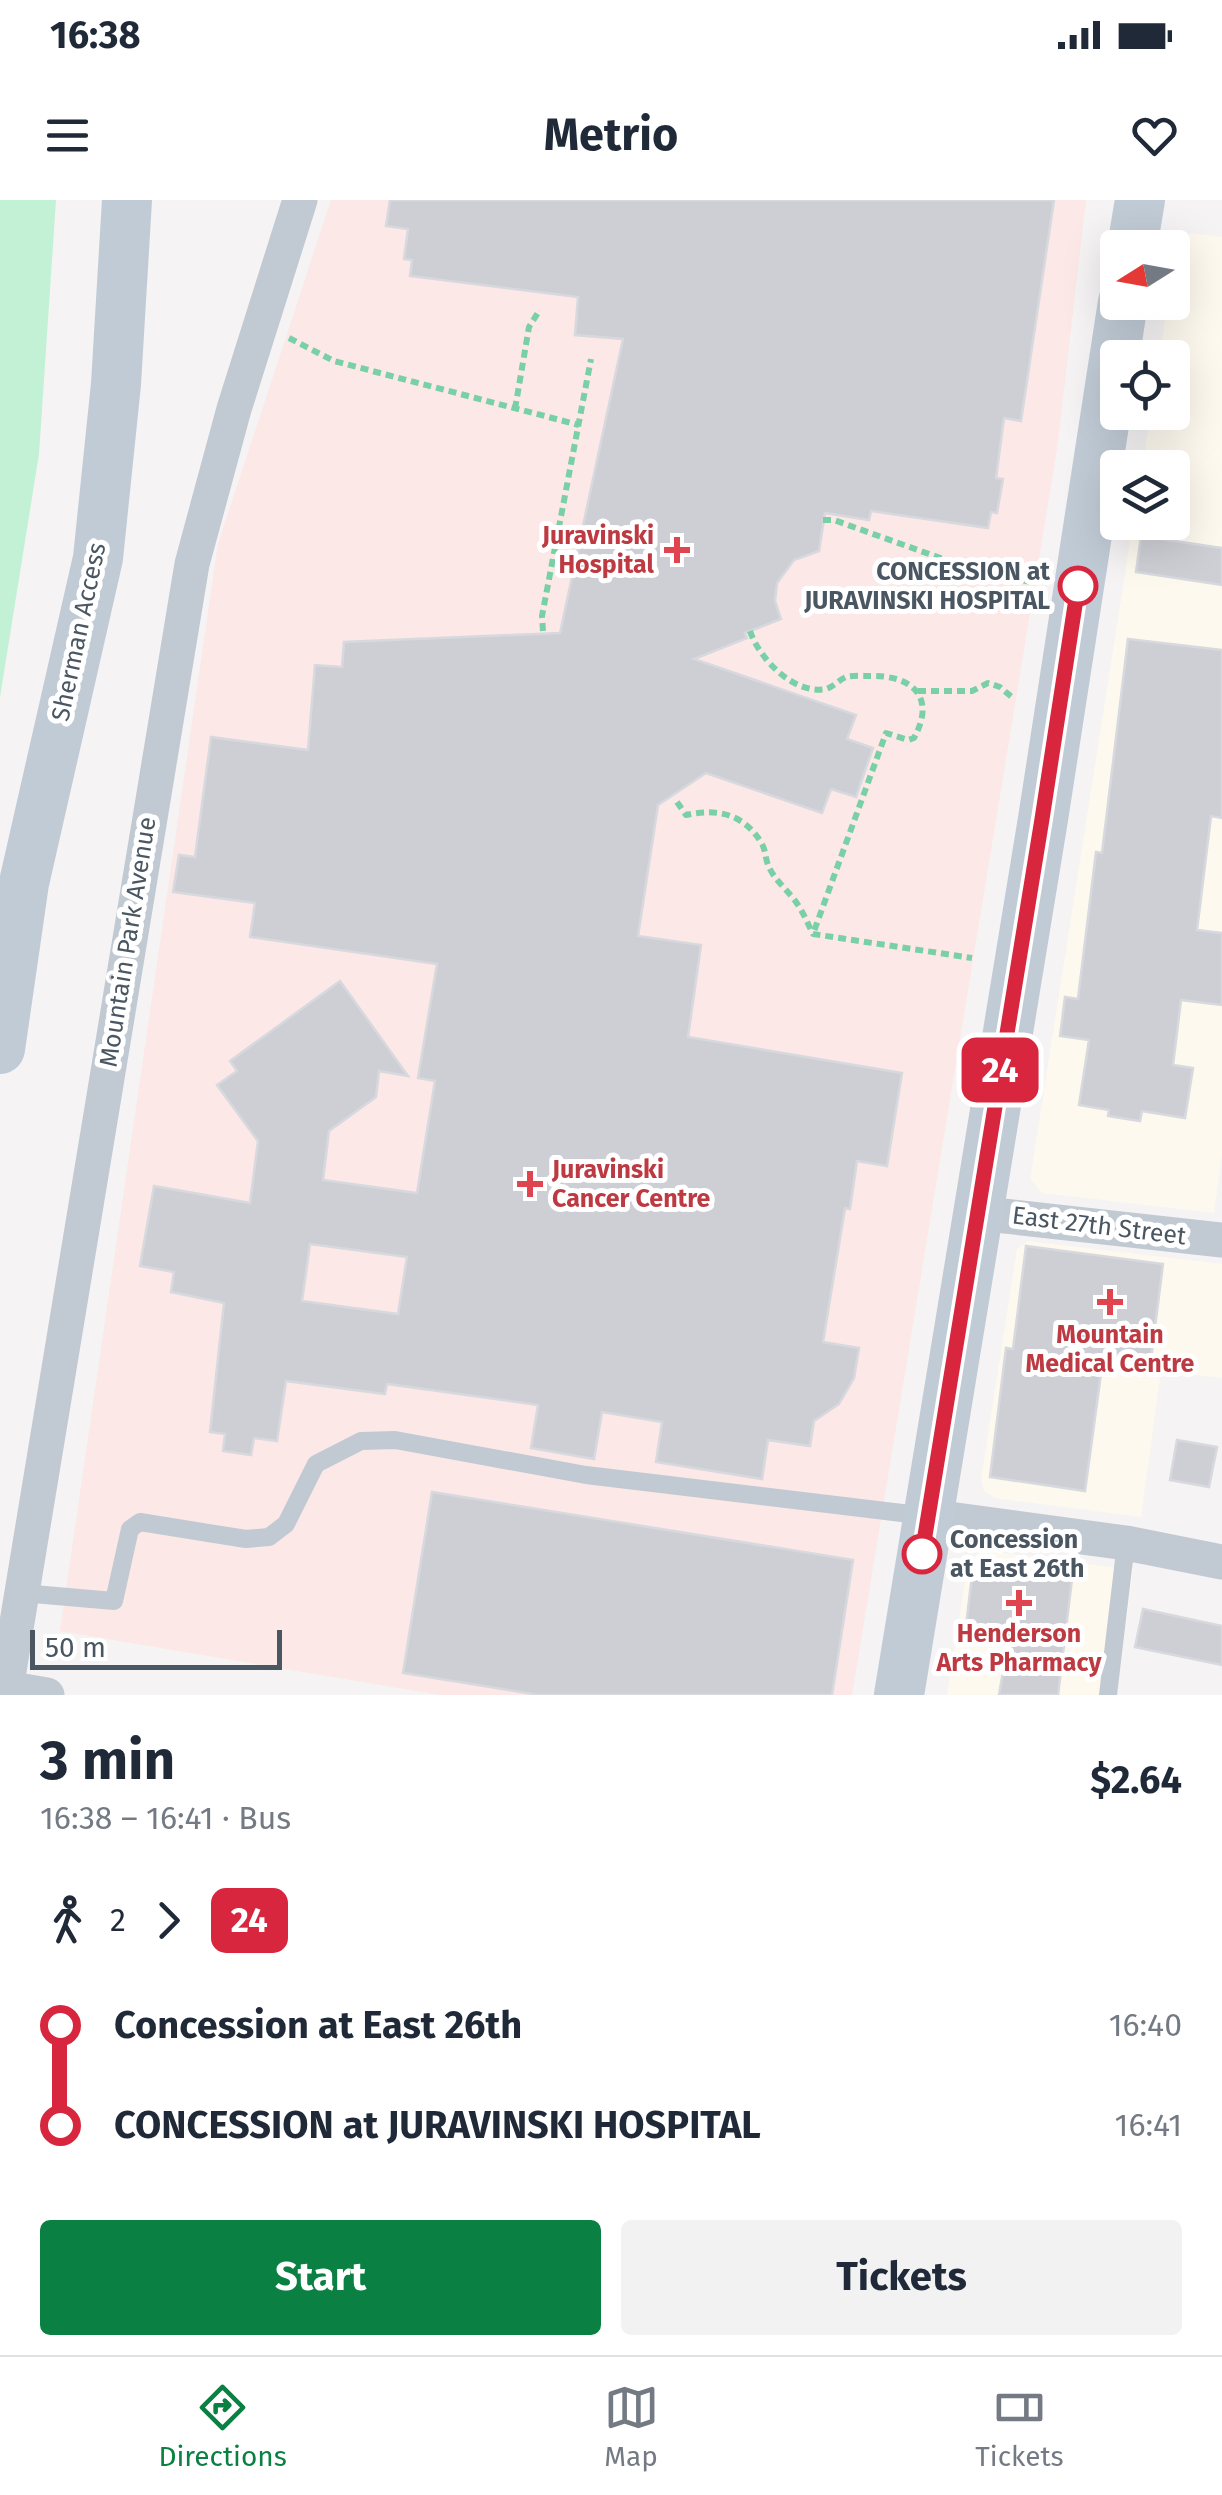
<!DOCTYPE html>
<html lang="en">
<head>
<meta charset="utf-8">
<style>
	body { margin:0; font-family:"Fira Sans",sans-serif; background:#f2f2f3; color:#1f2937; height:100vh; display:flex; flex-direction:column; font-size:38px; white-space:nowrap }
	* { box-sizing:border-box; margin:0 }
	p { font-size:32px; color:#747a83 }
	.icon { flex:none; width:55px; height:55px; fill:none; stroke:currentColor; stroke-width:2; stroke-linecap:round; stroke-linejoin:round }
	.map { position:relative; height:1495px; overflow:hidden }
	.sheet { display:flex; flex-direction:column; background:#fff; flex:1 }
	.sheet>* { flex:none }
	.badge { padding:0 20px; border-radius:15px; font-size:35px; line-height:65px }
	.needle { width:65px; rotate:259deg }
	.fabs { position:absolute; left:1100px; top:30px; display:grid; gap:20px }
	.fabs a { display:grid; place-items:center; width:90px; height:90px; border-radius:10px; background:#fff; box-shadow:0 10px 40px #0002; font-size:50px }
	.scale { position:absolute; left:30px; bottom:25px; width:252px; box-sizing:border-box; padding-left:10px; border:5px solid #4a5661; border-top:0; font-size:28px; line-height:35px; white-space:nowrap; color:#4a5661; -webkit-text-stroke:8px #fff; paint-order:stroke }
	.map>.badge { position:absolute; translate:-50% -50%; box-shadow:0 0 0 5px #fff }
	.legs { display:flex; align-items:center; gap:15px; height:110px; padding:0 40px; font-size:32px }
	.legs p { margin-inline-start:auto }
	.overview { display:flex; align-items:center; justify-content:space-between; height:170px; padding:0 40px }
	h1 { font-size:55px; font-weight:700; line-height:75px }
	.action { display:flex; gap:20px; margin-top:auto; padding:20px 40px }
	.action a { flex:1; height:115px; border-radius:10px; background:#0b8043; color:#fff; font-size:40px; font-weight:700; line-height:115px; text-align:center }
	.action a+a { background:#f2f2f3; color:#1f2937 }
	ul { padding:0 40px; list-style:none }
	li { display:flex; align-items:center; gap:35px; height:100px; font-size:38px }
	li i { display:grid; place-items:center; width:15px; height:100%; margin:0 12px; background:currentColor }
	li i::after { content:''; width:25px; height:25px; margin:-12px; border:8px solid; border-radius:50%; background:#fff }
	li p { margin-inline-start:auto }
	li:first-child i { background:linear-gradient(#0000 50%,currentColor 0) }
	li:last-child i { background:linear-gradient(currentColor 50%,#0000 0) }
	.status { display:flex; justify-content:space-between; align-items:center; height:70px; padding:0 50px; background:#fff; direction:ltr }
	.status svg { height:28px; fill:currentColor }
	header { display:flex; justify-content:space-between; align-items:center; height:130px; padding:0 40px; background:#fff; font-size:45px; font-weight:700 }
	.tab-bar { display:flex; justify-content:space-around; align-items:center; height:140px; border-top:2px solid #e0e1e3; background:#fff; font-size:28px; color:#747a83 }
	.tab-bar a { display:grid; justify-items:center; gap:5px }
	.tab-bar .active { color:#0b8043 }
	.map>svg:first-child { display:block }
	.commercial { fill:#fdf9ef }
	.medical { fill:#fce8e6 }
	.green { fill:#c3f1d5 }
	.building { fill:#cdcfd5; stroke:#d7d9de; stroke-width:2.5; fill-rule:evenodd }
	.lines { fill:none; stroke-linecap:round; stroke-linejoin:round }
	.path { stroke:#7ad0a6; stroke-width:6; stroke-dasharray:8 5; stroke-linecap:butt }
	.lane { stroke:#c1cad2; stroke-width:18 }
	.street { stroke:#c1cad2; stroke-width:35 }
	.secondary { stroke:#c1cbd6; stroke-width:50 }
	.line-1-casing { stroke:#fff; stroke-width:22 }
	.line-1 { stroke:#d7263d; stroke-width:15 }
	.health-dot { fill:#e0444e; stroke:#fff; stroke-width:4 }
	.stop-1-dot { fill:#fff; stroke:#d7263d; stroke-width:5 }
	.labels { text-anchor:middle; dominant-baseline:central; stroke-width:10; stroke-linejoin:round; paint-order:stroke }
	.health-label { font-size:25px; font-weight:bold; fill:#be3a42; stroke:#fff }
	.stop-label { font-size:25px; font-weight:bold; fill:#4a5661; stroke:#fff; text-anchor:end }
	.street-label { font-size:25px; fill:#4a5661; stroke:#fff }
</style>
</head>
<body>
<div class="status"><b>16:38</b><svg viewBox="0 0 49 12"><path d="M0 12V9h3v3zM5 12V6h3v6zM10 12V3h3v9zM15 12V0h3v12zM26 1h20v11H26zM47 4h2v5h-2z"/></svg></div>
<header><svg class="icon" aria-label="menu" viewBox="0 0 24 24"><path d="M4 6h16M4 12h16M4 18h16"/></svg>Metrio<svg class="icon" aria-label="heart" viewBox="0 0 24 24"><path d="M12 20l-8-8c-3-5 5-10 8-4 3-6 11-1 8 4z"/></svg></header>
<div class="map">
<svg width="1222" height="1495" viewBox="0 0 1222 1495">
	<rect width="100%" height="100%" fill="#f5f3f3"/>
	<g class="commercial">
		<path d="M 1191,33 L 1222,37 L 1222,955 L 1214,1013 L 1042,993 L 1030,979 L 1133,323 L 1172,322 L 1172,268 L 1142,267 L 1151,213 L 1172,212 L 1172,158 L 1159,157 L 1168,103 L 1172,102 L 1178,41 Z"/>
		<path d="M 1028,1041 L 1222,1064 L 1222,1178 L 1161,1171 L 1141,1317 L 995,1298 L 984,1291 L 981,1279 L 1017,1049 Z"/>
		<path d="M 982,1350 L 1133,1370 L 1117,1495 L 947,1495 L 968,1362 Z"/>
	</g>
	<path class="medical" d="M 331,0 L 1086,0 L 1057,249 L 852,1495 L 440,1495 L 60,1431 L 218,344 Z"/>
	<path class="green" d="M 0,0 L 56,0 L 39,254 L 0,497 Z"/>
	<g class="building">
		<path d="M 390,0 L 1054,0 L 1021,221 L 1004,218 L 996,278 L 1003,279 L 997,313 L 991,312 L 988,328 L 871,311 L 869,320 L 825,313 L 819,351 L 794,360 L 777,383 L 775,401 L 781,419 L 745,433 L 747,438 L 694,459 L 856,515 L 847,539 L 873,548 L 856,597 L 831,589 L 822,613 L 706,573 L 658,605 L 638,736 L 701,745 L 688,837 L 902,873 L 887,966 L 857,961 L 850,1009 L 845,1008 L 823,1142 L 859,1148 L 854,1178 L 839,1204 L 814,1221 L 810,1246 L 768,1240 L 762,1279 L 656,1262 L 662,1222 L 602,1212 L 594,1259 L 531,1248 L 538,1205 L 387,1184 L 385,1194 L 286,1181 L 277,1241 L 254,1238 L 251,1255 L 223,1251 L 225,1234 L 210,1232 L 224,1103 L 171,1092 L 174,1072 L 140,1066 L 154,986 L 250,1003 L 258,941 L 217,885 L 237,871 L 230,861 L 340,781 L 408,876 L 379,871 L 376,897 L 329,931 L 323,980 L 417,993 L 435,881 L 418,878 L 437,764 L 250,737 L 255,703 L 173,692 L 179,655 L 195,657 L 211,537 L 308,550 L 315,465 L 342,467 L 344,442 L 560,433 L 623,139 L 575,135 L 578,97 L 410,76 L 412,60 L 404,59 L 408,29 L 386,26 ZM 310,1044 L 407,1057 L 398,1114 L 302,1101 Z"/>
		<path d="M 1141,336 L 1222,348 L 1222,385 L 1136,372 Z"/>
		<path d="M 1128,439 L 1222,450 L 1222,618 L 1211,616 L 1197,730 L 1222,733 L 1222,805 L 1181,800 L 1173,865 L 1193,868 L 1185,918 L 1142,911 L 1140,921 L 1108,916 L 1109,910 L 1079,905 L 1089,840 L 1060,836 L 1065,797 L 1078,799 L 1096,652 L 1102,653 Z"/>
		<path d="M 1026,1046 L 1163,1064 L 1150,1167 L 1103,1159 L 1085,1291 L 990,1277 L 1006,1148 L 1013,1149 Z"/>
		<path d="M 1177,1240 L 1217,1247 L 1209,1287 L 1170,1280 Z"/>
		<path d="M 432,1292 L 853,1360 L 832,1495 L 539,1495 L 403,1473 Z"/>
		<path d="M 973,1367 L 1072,1379 L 1058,1495 L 999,1495 L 1010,1432 L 966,1426 Z"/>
		<path d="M 1143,1409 L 1222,1426 L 1222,1465 L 1135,1447 Z"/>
	</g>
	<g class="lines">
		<g class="path">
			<path d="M 289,138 L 334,161 L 579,225"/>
			<path d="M 515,209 L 529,127 L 539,111"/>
			<path d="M 823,320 L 834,320 L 985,374 L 1032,382"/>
			<path d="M 543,431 L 542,416 L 591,159"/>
			<path d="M 750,431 C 759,458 793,495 826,489 C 833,487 839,480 846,477 C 853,475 863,476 870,476 C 911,475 937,496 914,538 L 908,540 L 886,533 L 813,734"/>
			<path d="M 918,491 L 972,491 L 988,483 L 1000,487 L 1013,498"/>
			<path d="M 677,602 L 686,615 C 717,608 745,614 762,644 C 766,651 765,659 769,667 C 775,681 790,692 798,705 C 804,714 808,724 813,734 L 972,758"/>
		</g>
		<g class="lane">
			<path d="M 22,1393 L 114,1401 L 130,1329 L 140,1322 L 246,1339 L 269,1337 L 286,1324 L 316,1264 L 361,1241 L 395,1240 L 586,1275 L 927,1316"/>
			<path d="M 1108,1495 L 1126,1343"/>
		</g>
		<g class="street">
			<path d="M 977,1013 L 1222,1040"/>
			<path d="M 927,1316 L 1126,1343 L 1222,1362"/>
			<path d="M 6,1488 L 47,1495"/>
			<path d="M 5,1495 L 192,364 L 234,209 L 300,0"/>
		</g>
		<g class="secondary">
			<path d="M 1132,48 L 1140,0"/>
			<path d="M 0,849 L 24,683 L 98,358 L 116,184 L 127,0"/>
			<path d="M 899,1495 L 1043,619 L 1123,102"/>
		</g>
	</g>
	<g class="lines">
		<defs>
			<path id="line-1" d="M 922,1354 L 1042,619 L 1078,386"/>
		</defs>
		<use href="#line-1" class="line-1-casing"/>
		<use href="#line-1" class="line-1"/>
	</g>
	<g class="health-dot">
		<path d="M672 335h10v10h10v10h-10v10h-10v-10h-10v-10h10z"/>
		<path d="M525 969h10v10h10v10h-10v10h-10v-10h-10v-10h10z"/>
		<path d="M1105 1087h10v10h10v10h-10v10h-10v-10h-10v-10h10z"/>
		<path d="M1014 1388h10v10h10v10h-10v10h-10v-10h-10v-10h10z"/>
	</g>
	<g class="stop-1-dot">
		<circle cx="1078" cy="386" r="18"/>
		<circle cx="922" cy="1354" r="18"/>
	</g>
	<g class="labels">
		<g class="health-label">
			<text x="654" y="336" text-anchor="end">Juravinski<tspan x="654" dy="29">Hospital</tspan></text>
			<text x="552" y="970" text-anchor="start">Juravinski<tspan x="552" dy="29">Cancer Centre</tspan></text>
			<text x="1110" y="1135">Mountain<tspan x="1110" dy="29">Medical Centre</tspan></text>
			<text x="1019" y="1434">Henderson<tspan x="1019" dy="29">Arts Pharmacy</tspan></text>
		</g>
		<g class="stop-label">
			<text x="1050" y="372">CONCESSION at<tspan x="1050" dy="29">JURAVINSKI HOSPITAL</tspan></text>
			<text x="950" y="1340" text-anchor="start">Concession<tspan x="950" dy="29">at East 26th</tspan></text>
		</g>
		<g class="street-label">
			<text transform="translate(79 432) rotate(-78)">Sherman Access</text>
			<text transform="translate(128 742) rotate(-81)">Mountain Park Avenue</text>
			<text transform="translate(1099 1026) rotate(7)">East 27th Street</text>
		</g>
	</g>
</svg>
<div class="fabs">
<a><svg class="needle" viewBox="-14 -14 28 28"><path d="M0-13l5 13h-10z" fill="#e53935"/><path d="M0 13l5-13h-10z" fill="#747a83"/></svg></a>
<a><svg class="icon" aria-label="locate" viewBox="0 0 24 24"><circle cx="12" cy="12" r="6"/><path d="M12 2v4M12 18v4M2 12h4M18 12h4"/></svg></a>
<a><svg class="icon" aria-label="layers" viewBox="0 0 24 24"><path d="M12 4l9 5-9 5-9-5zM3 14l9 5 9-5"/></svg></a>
</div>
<div class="scale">50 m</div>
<b class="badge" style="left:1000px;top:870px;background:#d7263d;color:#fff">24</b>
</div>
<section class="sheet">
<div class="overview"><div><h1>3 min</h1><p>16:38 – 16:41 · Bus</p></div><b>$2.64</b></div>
<div class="legs"><svg class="icon" aria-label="walk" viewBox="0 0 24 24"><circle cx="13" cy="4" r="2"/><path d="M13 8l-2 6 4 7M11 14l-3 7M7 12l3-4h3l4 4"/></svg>2<svg class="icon" aria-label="forward" viewBox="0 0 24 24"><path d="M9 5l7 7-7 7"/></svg><b class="badge" style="background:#d7263d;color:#fff">24</b></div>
<ul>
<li><i style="color:#d7263d"></i><b>Concession at East 26th</b><p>16:40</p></li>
<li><i style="color:#d7263d"></i><b>CONCESSION at JURAVINSKI HOSPITAL</b><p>16:41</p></li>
</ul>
<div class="action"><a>Start</a><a>Tickets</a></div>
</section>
<nav class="tab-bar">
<a class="active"><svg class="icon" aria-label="directions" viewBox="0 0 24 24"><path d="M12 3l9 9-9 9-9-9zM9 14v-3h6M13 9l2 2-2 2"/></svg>Directions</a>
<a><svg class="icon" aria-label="map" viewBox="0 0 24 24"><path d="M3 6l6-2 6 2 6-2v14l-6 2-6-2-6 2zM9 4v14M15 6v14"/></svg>Map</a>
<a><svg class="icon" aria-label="tickets" viewBox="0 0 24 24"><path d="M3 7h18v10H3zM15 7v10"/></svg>Tickets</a>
</nav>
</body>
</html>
